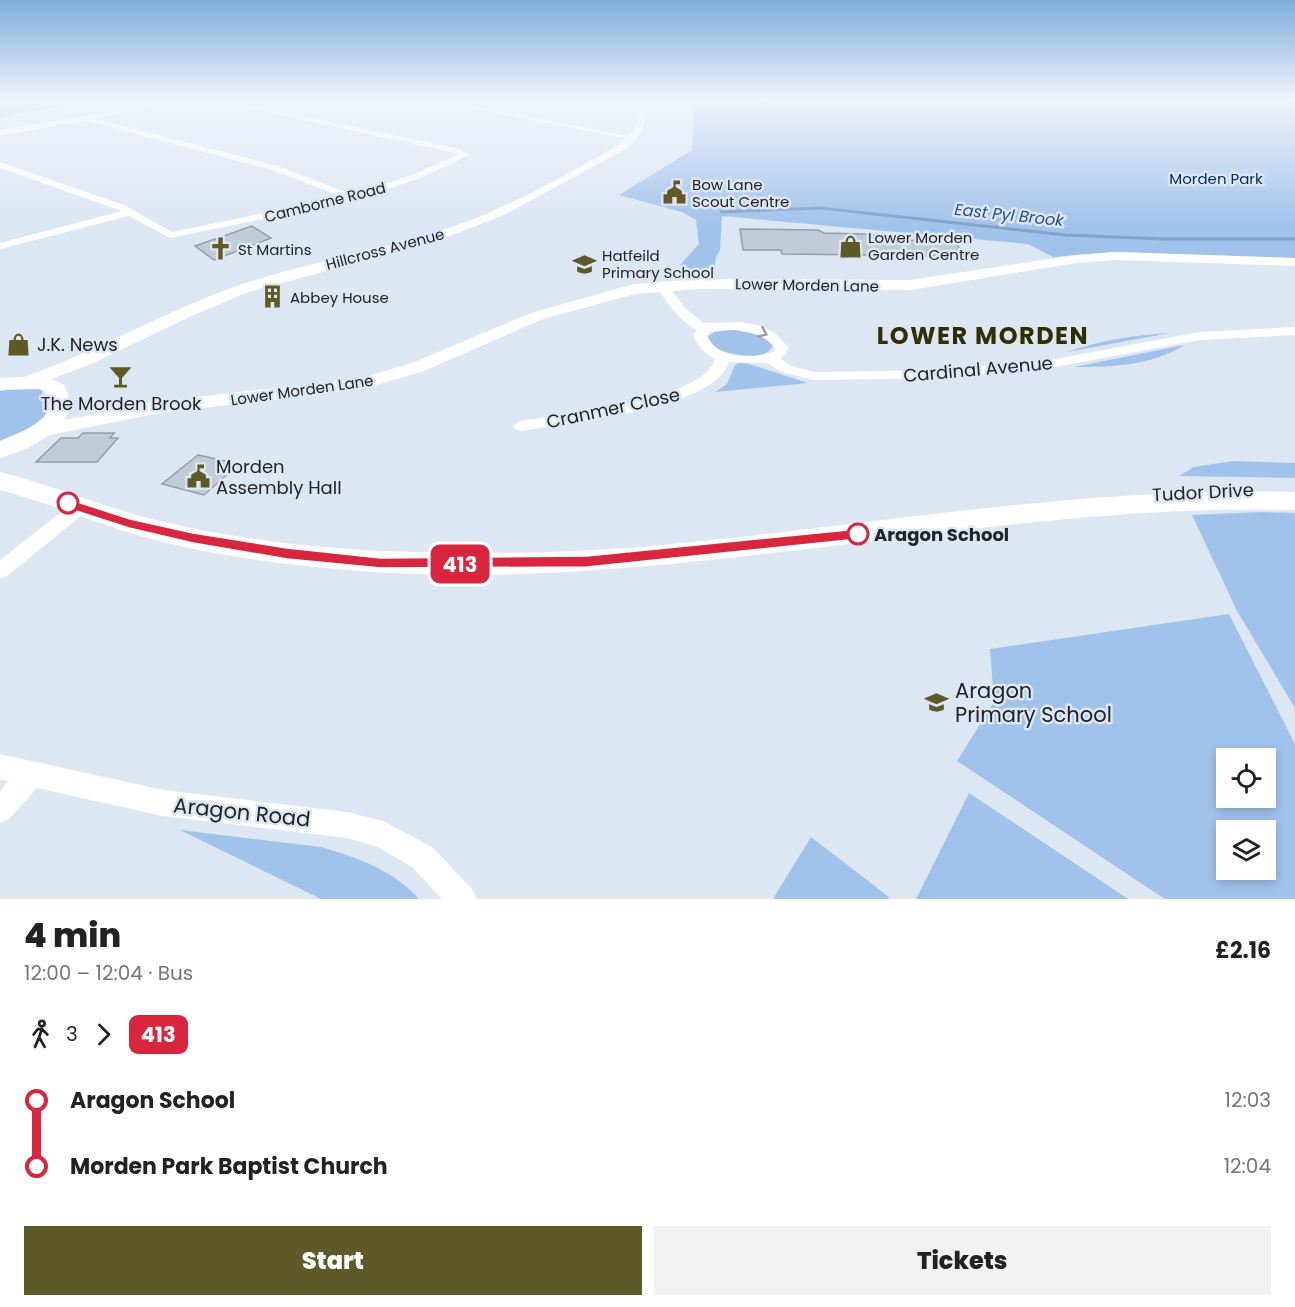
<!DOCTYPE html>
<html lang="en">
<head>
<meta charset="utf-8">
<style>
	body { margin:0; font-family:Poppins,sans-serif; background:#f2f2f2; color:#222; height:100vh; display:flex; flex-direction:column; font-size:22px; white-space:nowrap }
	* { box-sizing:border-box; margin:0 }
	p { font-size:20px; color:#767676 }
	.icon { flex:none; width:33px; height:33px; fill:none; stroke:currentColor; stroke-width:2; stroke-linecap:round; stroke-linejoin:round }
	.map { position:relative; height:899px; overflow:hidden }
	.sheet { display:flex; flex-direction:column; background:#fff; flex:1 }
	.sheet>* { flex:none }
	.badge { padding:0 12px; border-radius:9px; font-size:21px; line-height:39px }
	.fabs { position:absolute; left:1216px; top:748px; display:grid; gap:12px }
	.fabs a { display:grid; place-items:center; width:60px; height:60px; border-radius:0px; background:#fff; box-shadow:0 3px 9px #0003; font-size:30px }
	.map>.badge { position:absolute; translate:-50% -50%; box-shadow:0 0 0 3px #fff }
	.legs { display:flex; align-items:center; gap:9px; height:66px; padding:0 24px; font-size:20px }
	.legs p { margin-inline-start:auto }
	.overview { display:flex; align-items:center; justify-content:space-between; height:102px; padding:0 24px }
	h1 { font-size:33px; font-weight:800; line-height:45px }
	.cta { display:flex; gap:12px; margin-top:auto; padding:12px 24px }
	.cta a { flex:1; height:69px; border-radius:0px; background:#5e5a27; color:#fff; font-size:24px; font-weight:800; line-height:69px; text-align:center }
	.cta a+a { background:#f2f2f2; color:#222 }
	ul { padding:0 24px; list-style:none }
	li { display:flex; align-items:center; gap:21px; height:66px; font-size:22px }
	li i { display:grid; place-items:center; width:9px; height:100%; margin:0 8px; background:currentColor }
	li i::after { content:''; width:15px; height:15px; margin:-8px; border:4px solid; border-radius:50%; background:#fff }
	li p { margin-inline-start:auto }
	li:first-child i { background:linear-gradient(#0000 50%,currentColor 0) }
	li:last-child i { background:linear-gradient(currentColor 50%,#0000 0) }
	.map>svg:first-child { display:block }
	.green { fill:#a1c2eb; fill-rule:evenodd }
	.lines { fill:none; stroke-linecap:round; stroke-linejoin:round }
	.stream { stroke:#82a2ca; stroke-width:3 }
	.building { fill:#c2ccd7; stroke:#959ea9; stroke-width:1.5 }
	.minor { fill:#fff; fill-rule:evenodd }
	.tertiary { fill:#fff; fill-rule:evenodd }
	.secondary { fill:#fff; fill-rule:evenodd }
	.oneway { stroke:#9b9c9e }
	.line-1 { fill:#d7263d; stroke:#fff; stroke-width:1.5 }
	.stop-1-dot { fill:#fff; stroke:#d7263d; stroke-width:3 }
	.labels { text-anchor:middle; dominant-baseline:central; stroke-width:5; stroke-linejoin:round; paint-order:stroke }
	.far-park-label { font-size:15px; fill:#002c5d; stroke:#dde6f3 }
	.far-poi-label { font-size:15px; fill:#212428; stroke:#dde6f3; text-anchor:start }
	.far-street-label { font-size:15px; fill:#212428; stroke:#dde6f3 }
	.far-water-label { font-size:16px; font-style:italic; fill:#245084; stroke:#dde6f3 }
	.poi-label { font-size:18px; fill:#212428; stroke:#dde6f3; text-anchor:start }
	.street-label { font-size:18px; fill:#212428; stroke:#dde6f3 }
	.stop-label { font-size:18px; font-weight:bold; fill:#212428; stroke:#dde6f3; text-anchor:start }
	.near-poi-label { font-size:21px; fill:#212428; stroke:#dde6f3; text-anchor:start }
	.near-street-label { font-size:21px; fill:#212428; stroke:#dde6f3 }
	.district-label { font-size:24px; font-weight:bold; letter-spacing:1.5px; fill:#312e03; stroke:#dde6f3 }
</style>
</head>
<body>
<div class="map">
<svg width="1295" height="899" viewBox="0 0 1295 899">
	<rect width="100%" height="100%" fill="#dde6f3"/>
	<g class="green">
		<path d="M 0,101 L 91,101 L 0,117 Z"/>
		<path d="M 701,101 L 1295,101 L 1295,258 L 1117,252 L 1053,257 L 1028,244 L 722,216 L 720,250 L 716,257 L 713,274 L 716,278 L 689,277 L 680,265 L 699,244 L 696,220 L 682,212 L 619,195 L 692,150 L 694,111 Z"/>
		<path d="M 730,329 L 763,336 L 773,344 C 767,365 724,353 710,346 L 706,338 L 716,331 Z"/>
		<path d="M 1170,333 L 1067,352 C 1101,340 1135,335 1170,333 Z"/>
		<path d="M 1184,345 C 1152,366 1111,367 1074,367 Z"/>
		<path d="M 739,363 L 749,364 L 808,383 L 715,392 L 727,384 L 735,365 Z"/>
		<path d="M 30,387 L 42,390 L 46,415 L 43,422 L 0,445 L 0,391 Z"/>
		<path d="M 1233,461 L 1295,463 L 1295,478 L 1179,476 L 1194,467 Z"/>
		<path d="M 1263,512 L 1295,513 L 1295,708 L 1237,611 L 1192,515 Z"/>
		<path d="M 1229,614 L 1295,744 L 1295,899 L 1165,899 L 957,761 L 994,702 L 990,649 ZM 1227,759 L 1266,759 L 1266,798 L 1227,798 ZM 1227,831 L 1266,831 L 1266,870 L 1227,870 Z"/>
		<path d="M 969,793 L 1128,899 L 916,899 Z"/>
		<path d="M 180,830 L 321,847 C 356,857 395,871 419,899 L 321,899 Z"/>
		<path d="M 811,837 L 889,897 L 888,899 L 773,899 Z"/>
	</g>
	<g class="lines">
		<path class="stream" d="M 721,212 L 820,208 L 1066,235 L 1165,239 L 1295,239"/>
	</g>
	<g class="building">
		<path d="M 252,226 L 271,238 L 214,260 L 195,246 Z"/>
		<path d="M 740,229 L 818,230 L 824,233 L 863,234 L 887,237 L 888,240 L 954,241 L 966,256 L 782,254 L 781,250 L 743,250 Z"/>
		<path d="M 83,433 L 114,433 L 110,438 L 118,438 L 97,462 L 36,462 L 61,438 L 78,438 Z"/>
		<path d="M 198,455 L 239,464 L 204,495 L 162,484 Z"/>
	</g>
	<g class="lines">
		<g class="minor">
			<path d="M 219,101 L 230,101 L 460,149 L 469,155 L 423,177 L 356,200 L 170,238 L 129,216 L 0,249 L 0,243 L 122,211 L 0,168 L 0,162 L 124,205 L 172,232 L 343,197 L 272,170 L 82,120 L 85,116 L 278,166 L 353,195 L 417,173 L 459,154 Z"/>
			<path d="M 434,101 L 513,113 L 542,101 L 549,101 L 539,108 L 521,115 L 637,138 L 633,140 Z"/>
			<path d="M 662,282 L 666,283 L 685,308 L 703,323 L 741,322 L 761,326 L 775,333 L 789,348 L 781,359 L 791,366 L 814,372 L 942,370 L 1050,360 L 1200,332 L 1295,327 L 1295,335 L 1200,340 L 1050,368 L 942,378 L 814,380 L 781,372 L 767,363 L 729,362 C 714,410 567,423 521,431 L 515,429 L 513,426 L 521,421 C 563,414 702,402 715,359 C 704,353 698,347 693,335 L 697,330 C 679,321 667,303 656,286 ZM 732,330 C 749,330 764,335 775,348 L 773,352 C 752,359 717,360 707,335 L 710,332 Z"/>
			<path d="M 80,501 L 86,502 L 89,507 L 86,512 L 7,576 L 0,579 L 0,560 L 74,502 Z"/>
			<path d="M 0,754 L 163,790 L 347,812 L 383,821 L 432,847 L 472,889 L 477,899 L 442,899 L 412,867 L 378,847 L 347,838 L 163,816 L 37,788 L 9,819 L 0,823 L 0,791 L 8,781 L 0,780 Z"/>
		</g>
		<g class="tertiary">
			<path d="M 173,101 L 190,101 L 0,136 L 0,130 Z"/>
			<path d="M 644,101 L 652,101 L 642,132 L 626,149 L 504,215 L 437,241 L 249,292 L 196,314 L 91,364 L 31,387 L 22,381 L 24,377 C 97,351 164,312 237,286 C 307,262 381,251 452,227 C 510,207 565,176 618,145 L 633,131 Z"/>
			<path d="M 1115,252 L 1295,258 L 1295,266 L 1115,260 L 1076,263 L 911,290 L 699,289 L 635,294 L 543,319 L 424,371 L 363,389 L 154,414 L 36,438 L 29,436 L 26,432 L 29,428 L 36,426 L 154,402 L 361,378 L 412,363 L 531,313 L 634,284 L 699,279 L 911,280 L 1076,255 Z"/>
		</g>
		<g class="secondary">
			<path d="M 44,376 L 63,384 C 89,423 30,450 0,458 L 0,441 C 13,435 40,426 47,412 C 49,406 47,398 45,392 L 40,389 L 0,390 L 0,378 Z"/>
			<path d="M 0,472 C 49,484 96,504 144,517 C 233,540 326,550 418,552 C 492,554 567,553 641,547 C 859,528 1076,486 1295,492 L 1295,510 C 981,502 673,595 358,571 C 286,565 213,556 144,537 C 95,523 49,503 0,490 Z"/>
		</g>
	</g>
	<defs><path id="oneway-chevron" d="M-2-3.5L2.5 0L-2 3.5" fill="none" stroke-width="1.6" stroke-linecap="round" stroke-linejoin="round" transform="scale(1.5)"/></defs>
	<use class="oneway" href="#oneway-chevron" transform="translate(763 333) rotate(25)"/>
	<linearGradient id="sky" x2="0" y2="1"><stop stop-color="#7faddc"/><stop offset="0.44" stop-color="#f0f4fa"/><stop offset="1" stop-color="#f0f4fa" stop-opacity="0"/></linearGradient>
	<rect width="1295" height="227" fill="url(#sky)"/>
	<path class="line-1" d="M 68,499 L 130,519 L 193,533 L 287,548 L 381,558 L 587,556 L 858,529 L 864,534 L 858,539 L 587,567 L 381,568 L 287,559 L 193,543 L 129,528 L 64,507 L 64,500 Z"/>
	<defs>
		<symbol id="civic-bare" viewBox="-9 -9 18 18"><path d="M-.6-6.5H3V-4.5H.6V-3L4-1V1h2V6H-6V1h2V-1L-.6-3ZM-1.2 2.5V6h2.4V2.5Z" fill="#5e5a27" stroke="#dde6f3" stroke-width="2.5" paint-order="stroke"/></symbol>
		<symbol id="shop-bare" viewBox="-9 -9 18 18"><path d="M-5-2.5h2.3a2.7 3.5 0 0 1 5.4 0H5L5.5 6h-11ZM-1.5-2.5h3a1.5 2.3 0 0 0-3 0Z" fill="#5e5a27" stroke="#dde6f3" stroke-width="2.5" paint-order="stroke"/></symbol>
		<symbol id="church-bare" viewBox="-9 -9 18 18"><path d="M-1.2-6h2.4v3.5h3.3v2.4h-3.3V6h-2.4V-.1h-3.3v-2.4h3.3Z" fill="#5e5a27" stroke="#dde6f3" stroke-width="2.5" paint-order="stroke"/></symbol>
		<symbol id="school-bare" viewBox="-9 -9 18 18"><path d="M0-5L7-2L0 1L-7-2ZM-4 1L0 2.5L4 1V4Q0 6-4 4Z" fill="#5e5a27" stroke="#dde6f3" stroke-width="2.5" paint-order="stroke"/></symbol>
		<symbol id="building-bare" viewBox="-9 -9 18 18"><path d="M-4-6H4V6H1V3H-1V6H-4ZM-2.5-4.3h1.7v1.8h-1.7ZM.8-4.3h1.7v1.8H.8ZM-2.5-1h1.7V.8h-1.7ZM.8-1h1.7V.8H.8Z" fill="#5e5a27" stroke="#dde6f3" stroke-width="2.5" paint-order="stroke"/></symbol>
		<symbol id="bar-bare" viewBox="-9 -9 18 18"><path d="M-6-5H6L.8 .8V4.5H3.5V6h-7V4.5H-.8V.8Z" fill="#5e5a27" stroke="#dde6f3" stroke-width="2.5" paint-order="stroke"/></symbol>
	</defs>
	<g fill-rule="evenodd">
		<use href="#civic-bare" x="658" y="176" width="33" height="33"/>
		<use href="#shop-bare" x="834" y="230" width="33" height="33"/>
		<use href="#church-bare" x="204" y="232" width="33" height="33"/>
		<use href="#school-bare" x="568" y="248" width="33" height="33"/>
		<use href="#building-bare" x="256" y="280" width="33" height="33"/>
		<use href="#shop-bare" x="2" y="328" width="33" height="33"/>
		<use href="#bar-bare" x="104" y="360" width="33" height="33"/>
		<use href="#civic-bare" x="182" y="460" width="33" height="33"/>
		<use href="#school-bare" x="920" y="686" width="33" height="33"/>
	</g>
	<g class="stop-1-dot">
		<circle cx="68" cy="503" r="10"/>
		<circle cx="858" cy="534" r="10"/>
	</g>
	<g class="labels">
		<g class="far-park-label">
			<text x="1216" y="178">Morden Park</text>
		</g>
		<g class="far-poi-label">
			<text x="692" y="184">Bow Lane<tspan x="692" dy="17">Scout Centre</tspan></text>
			<text x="868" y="237">Lower Morden<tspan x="868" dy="17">Garden Centre</tspan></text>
			<text x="238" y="249">St Martins</text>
			<text x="602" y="255">Hatfeild<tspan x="602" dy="17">Primary School</tspan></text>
			<text x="290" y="297">Abbey House</text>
		</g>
		<g class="far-street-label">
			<text transform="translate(325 202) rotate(-14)">Camborne Road</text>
			<text transform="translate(385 249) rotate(-15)">Hillcross Avenue</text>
			<text transform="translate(807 285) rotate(1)">Lower Morden Lane</text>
			<text transform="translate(302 390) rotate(-8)">Lower Morden Lane</text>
		</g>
		<g class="far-water-label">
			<text transform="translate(1009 215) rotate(6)">East Pyl Brook</text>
		</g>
		<g class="poi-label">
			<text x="37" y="344">J.K. News</text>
			<text x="121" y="403" text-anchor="middle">The Morden Brook</text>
			<text x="216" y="466">Morden<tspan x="216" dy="21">Assembly Hall</tspan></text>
		</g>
		<g class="street-label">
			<text transform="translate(978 369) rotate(-5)">Cardinal Avenue</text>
			<text transform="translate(613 408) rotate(-12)">Cranmer Close</text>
			<text transform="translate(1203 492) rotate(-3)">Tudor Drive</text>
		</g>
		<g class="stop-label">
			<text x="874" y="534">Aragon School</text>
		</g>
		<g class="near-poi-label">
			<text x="955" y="690">Aragon<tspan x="955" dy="24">Primary School</tspan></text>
		</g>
		<g class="near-street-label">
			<text transform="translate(242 812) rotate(6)">Aragon Road</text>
		</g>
		<g class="district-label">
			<text x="983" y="335">LOWER MORDEN</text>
		</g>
	</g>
</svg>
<div class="fabs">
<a><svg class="icon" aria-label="locate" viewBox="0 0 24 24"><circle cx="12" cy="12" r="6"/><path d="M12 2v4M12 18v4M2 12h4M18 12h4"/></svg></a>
<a><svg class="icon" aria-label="layers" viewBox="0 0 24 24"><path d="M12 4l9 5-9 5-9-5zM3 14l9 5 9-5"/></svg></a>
</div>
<b class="badge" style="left:460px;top:564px;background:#d7263d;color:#fff">413</b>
</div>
<section class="sheet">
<div class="overview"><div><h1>4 min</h1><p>12:00 – 12:04 · Bus</p></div><b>£2.16</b></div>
<div class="legs"><svg class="icon" aria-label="walk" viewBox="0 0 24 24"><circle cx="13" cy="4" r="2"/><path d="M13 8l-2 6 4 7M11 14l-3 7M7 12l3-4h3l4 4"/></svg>3<svg class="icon" aria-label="forward" viewBox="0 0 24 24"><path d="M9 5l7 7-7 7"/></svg><b class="badge" style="background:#d7263d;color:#fff">413</b></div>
<ul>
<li><i style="color:#d7263d"></i><b>Aragon School</b><p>12:03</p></li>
<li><i style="color:#d7263d"></i><b>Morden Park Baptist Church</b><p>12:04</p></li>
</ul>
<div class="cta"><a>Start</a><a>Tickets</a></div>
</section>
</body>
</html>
